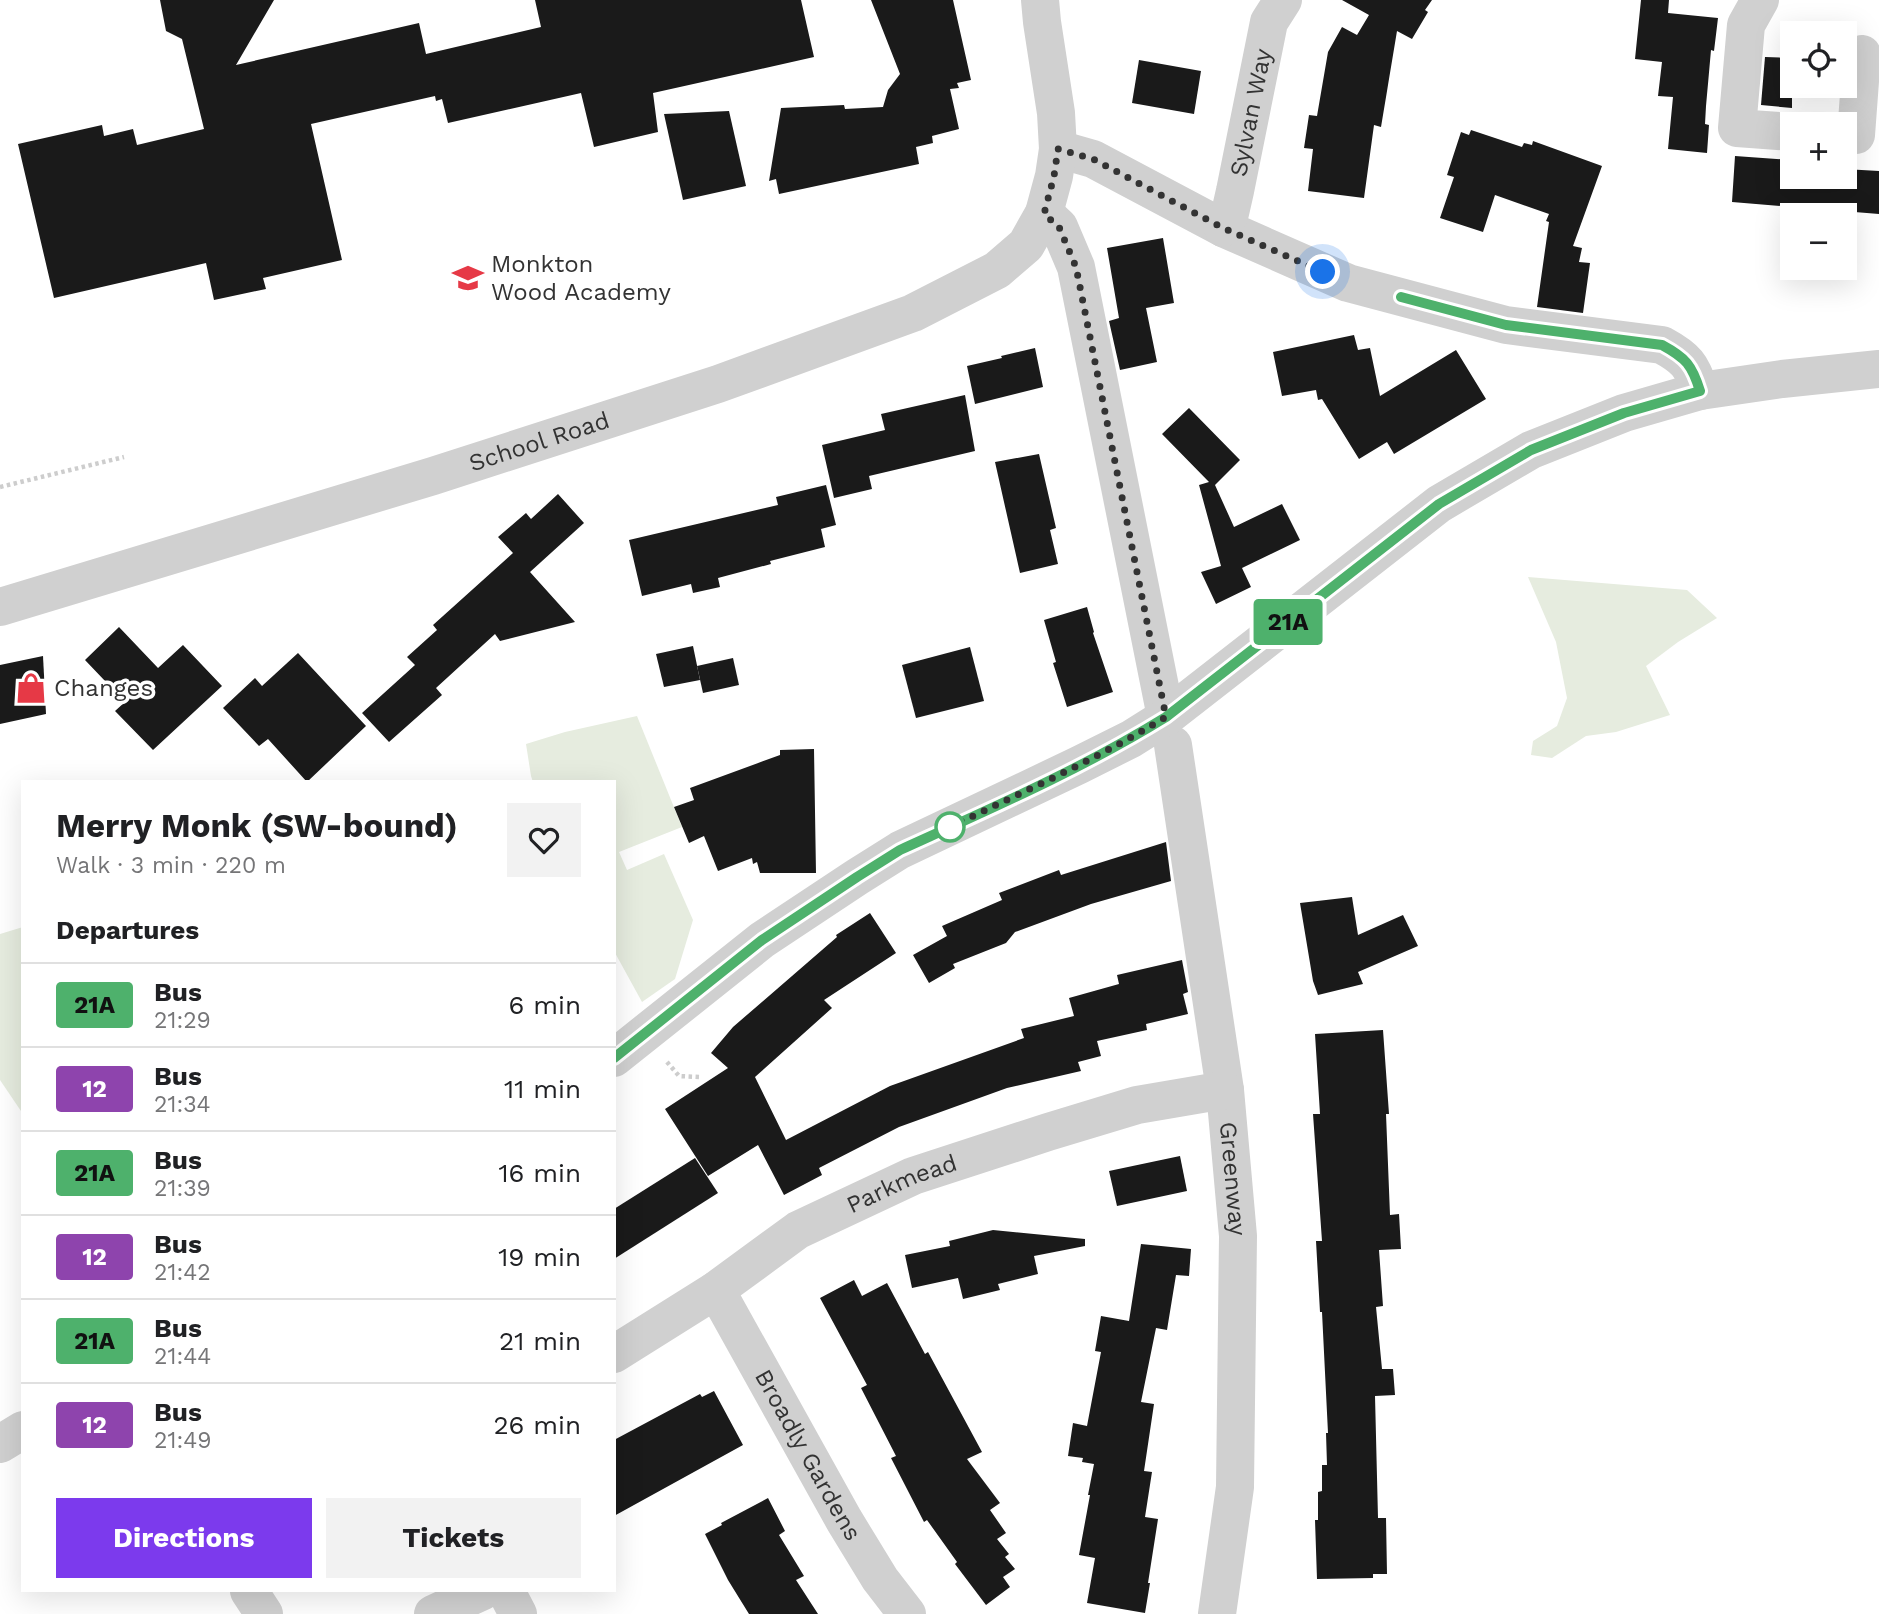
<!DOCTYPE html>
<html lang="en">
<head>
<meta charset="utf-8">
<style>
	body { margin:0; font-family:"Work Sans",sans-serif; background:#f2f2f2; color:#202124; height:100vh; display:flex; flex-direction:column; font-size:26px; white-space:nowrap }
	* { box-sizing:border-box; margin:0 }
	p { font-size:23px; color:#757577 }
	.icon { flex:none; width:38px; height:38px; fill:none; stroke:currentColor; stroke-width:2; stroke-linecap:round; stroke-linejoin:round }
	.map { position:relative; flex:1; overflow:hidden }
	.details { position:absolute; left:21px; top:780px; width:595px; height:812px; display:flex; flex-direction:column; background:#fff; border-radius:0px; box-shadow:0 7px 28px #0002 }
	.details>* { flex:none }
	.badge { padding:0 14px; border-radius:5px; font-size:24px; line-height:46px }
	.fabs { position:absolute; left:1780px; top:21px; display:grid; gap:14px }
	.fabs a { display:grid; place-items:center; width:77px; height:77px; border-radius:0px; background:#fff; box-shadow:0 7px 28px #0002; font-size:35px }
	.you { position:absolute; width:35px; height:35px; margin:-18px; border:5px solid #fff; border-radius:50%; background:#1a73e8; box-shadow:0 0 0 10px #1a73e833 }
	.map>.badge { position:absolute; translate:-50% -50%; box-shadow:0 0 0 4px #fff }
	h2 { padding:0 35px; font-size:26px; line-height:63px }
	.round { display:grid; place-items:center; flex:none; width:74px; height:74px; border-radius:0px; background:#f2f2f2 }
	.headline { display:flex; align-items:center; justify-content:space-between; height:119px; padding:0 35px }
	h1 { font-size:33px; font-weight:700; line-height:52px }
	.action { display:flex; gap:14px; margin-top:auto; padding:14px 35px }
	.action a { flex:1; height:80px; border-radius:0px; background:#7c3aed; color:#fff; font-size:28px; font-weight:700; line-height:80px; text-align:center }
	.action a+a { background:#f2f2f2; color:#202124 }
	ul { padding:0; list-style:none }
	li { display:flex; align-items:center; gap:21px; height:84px; padding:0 35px; border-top:2px solid #e0e0e0 }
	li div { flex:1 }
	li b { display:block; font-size:26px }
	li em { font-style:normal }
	li .badge { min-width:77px; font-weight:700; text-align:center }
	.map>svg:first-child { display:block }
	.green { fill:#e6ecdf }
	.building { fill:#1a1a1a }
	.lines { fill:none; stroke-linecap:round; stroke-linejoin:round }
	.path { stroke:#cdcdcd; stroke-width:4.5; stroke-dasharray:3.5 3.5; stroke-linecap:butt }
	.minor { stroke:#d0d0d0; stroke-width:38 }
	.line-casing { stroke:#fff; stroke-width:16 }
	.line { stroke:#4eb16c; stroke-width:10 }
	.walk { stroke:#333; stroke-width:7; stroke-dasharray:0 12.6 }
	.stop-dot { fill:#fff; stroke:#4eb16c; stroke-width:3.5 }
	.labels { text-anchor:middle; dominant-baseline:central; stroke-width:7; stroke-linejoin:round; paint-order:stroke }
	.street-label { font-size:24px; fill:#333; stroke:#fff }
	.poi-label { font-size:24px; fill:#333; stroke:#fff; text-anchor:start }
</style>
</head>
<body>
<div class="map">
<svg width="1879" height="1614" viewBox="0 0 1879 1614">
	<rect width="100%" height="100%" fill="#fff"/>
	<g class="green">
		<path d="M 1528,577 L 1687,590 L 1717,618 L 1678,642 L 1646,666 L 1670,715 L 1616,732 L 1586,736 L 1552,758 L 1531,755 L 1533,741 L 1557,726 L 1567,698 L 1556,642 Z"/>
		<path d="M 637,716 L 682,827 L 619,852 L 627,870 L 664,854 L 693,920 L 675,979 L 642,1002 L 614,951 L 614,782 L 533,782 L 531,776 L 526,744 L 565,732 Z"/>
		<path d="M 23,927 L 23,1114 L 0,1080 L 0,934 Z"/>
	</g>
	<g class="building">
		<path d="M 160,0 L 274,0 L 236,65 L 419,23 L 426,54 L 541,27 L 535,0 L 801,0 L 814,57 L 653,93 L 658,132 L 594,147 L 581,93 L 448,123 L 442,99 L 436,101 L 435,96 L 311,124 L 342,260 L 263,278 L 266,289 L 214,300 L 206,263 L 54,298 L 18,144 L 102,125 L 104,136 L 133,129 L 137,145 L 204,129 L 182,39 L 166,31 Z"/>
		<path d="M 871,0 L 953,0 L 971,80 L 957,83 L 959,88 L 950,89 L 959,129 L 932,136 L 933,143 L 916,147 L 919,164 L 779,194 L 776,179 L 769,181 L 781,108 L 844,105 L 845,109 L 883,107 L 888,90 L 900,74 Z"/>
		<path d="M 1342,0 L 1432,0 L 1425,10 L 1428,12 L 1412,39 L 1397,31 L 1381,127 L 1374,125 L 1364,198 L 1308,191 L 1313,149 L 1304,148 L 1309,115 L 1317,116 L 1328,52 L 1342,27 L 1357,35 L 1369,15 Z"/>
		<path d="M 1641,0 L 1669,0 L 1668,13 L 1718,18 L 1714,51 L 1711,50 L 1706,106 L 1705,124 L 1709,125 L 1707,153 L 1668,149 L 1673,97 L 1658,96 L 1662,62 L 1635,59 Z"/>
		<path d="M 1765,57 L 1792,58 L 1792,108 L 1761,105 Z"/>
		<path d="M 1139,60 L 1201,71 L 1194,114 L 1132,103 Z"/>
		<path d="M 729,111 L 746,186 L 683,200 L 664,114 Z"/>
		<path d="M 1471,130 L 1522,147 L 1524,143 L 1532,145 L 1533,141 L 1602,166 L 1573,246 L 1582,248 L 1579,262 L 1590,263 L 1583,313 L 1537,307 L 1549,222 L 1546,221 L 1549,214 L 1495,195 L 1483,232 L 1440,218 L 1454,177 L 1447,175 L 1461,132 L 1469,135 Z"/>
		<path d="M 1735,156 L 1792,160 L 1792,177 L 1844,177 L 1844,169 L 1879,171 L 1879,214 L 1732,202 Z"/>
		<path d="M 1163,238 L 1174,303 L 1146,308 L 1157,362 L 1120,370 L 1109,321 L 1119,318 L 1107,248 Z"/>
		<path d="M 1354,335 L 1358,350 L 1370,348 L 1380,396 L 1456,350 L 1486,399 L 1394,454 L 1387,442 L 1359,459 L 1322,399 L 1318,400 L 1316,390 L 1282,396 L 1273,352 Z"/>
		<path d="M 1035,348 L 1043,387 L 975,404 L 967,366 L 1002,358 L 1001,356 Z"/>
		<path d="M 965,395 L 975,451 L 869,476 L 872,489 L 834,498 L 822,445 L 885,430 L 881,414 Z"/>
		<path d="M 1189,408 L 1240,460 L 1215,485 L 1234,527 L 1282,504 L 1300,540 L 1242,568 L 1251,587 L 1216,604 L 1201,572 L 1221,566 L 1199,485 L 1209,482 L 1162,434 Z"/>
		<path d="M 1039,454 L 1056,528 L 1050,530 L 1058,564 L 1020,573 L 995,462 Z"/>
		<path d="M 826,485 L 836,525 L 821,529 L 825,547 L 770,561 L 771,564 L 718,578 L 720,587 L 693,593 L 691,584 L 642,596 L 629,540 L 778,505 L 776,497 Z"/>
		<path d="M 558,494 L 584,523 L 530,572 L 575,622 L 500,641 L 495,634 L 436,688 L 442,695 L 389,742 L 362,713 L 415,665 L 407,657 L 437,630 L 433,625 L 513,553 L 498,537 L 526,513 L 531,519 Z"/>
		<path d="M 1087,607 L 1094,632 L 1093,633 L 1113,692 L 1067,707 L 1053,663 L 1056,662 L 1044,620 Z"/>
		<path d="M 119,627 L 158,668 L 183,645 L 222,686 L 153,750 L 115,711 L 125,702 L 85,660 Z"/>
		<path d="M 693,646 L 700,680 L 664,687 L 656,654 Z"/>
		<path d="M 970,647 L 984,701 L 916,718 L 902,665 Z"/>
		<path d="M 298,653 L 366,726 L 307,782 L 268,739 L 259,746 L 223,708 L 255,678 L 262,686 Z"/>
		<path d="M 43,656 L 46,714 L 0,724 L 0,665 Z"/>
		<path d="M 733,658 L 739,685 L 703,693 L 697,666 Z"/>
		<path d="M 814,749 L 816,873 L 760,873 L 757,862 L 753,864 L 752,858 L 718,871 L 704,836 L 689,843 L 674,807 L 694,800 L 690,788 L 780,755 L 780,750 Z"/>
		<path d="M 1166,842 L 1171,881 L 1091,904 L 1015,932 L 1006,943 L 953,964 L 955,968 L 929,983 L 913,955 L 947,936 L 942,926 L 1002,900 L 999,893 L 1059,870 L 1061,875 Z"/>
		<path d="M 1352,897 L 1358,935 L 1403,915 L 1418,946 L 1358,972 L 1363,984 L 1318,995 L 1313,981 L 1300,903 Z"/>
		<path d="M 870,913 L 896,953 L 824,1000 L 832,1008 L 755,1077 L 786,1140 L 890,1086 L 1024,1038 L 1021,1029 L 1074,1016 L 1069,998 L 1119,984 L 1117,975 L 1182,960 L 1188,992 L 1183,994 L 1188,1014 L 1146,1024 L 1147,1030 L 1097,1041 L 1101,1056 L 1078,1062 L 1081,1071 L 1007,1088 L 899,1127 L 819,1168 L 822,1175 L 784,1195 L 758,1145 L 708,1176 L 665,1109 L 728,1068 L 711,1053 L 733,1027 L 837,937 L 836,935 Z"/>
		<path d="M 1383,1030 L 1389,1114 L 1386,1114 L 1390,1215 L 1399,1214 L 1401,1249 L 1379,1250 L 1383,1306 L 1376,1307 L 1382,1369 L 1393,1369 L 1395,1395 L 1375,1396 L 1378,1518 L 1386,1518 L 1387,1574 L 1373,1574 L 1373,1578 L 1317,1579 L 1315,1520 L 1318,1520 L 1318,1492 L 1322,1491 L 1322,1465 L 1327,1465 L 1326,1433 L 1328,1433 L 1322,1312 L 1320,1312 L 1316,1241 L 1322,1241 L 1313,1114 L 1320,1114 L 1315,1034 Z"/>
		<path d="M 1180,1156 L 1187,1191 L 1117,1206 L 1109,1171 Z"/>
		<path d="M 695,1158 L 718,1193 L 614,1259 L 614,1209 Z"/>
		<path d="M 993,1230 L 1085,1239 L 1085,1246 L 1034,1256 L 1038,1274 L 998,1284 L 1000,1290 L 963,1299 L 958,1278 L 912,1288 L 905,1255 L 950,1246 L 949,1241 Z"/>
		<path d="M 1141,1244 L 1191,1249 L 1189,1276 L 1176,1275 L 1167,1330 L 1156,1328 L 1141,1402 L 1154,1404 L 1144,1471 L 1152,1472 L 1145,1517 L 1158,1519 L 1148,1583 L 1150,1583 L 1145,1613 L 1087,1603 L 1095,1558 L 1079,1555 L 1090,1495 L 1088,1495 L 1094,1464 L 1082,1462 L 1083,1458 L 1068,1456 L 1073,1423 L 1087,1426 L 1101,1352 L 1095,1351 L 1101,1316 L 1129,1321 Z"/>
		<path d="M 854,1280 L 862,1296 L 887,1283 L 925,1354 L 928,1352 L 982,1452 L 967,1459 L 1000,1503 L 990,1510 L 1006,1533 L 997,1539 L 1009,1554 L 1005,1557 L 1015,1569 L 1003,1577 L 1010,1587 L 986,1605 L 955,1564 L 957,1562 L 927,1520 L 924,1522 L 891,1458 L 896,1456 L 861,1388 L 867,1385 L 820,1298 Z"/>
		<path d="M 714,1391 L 743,1445 L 614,1516 L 614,1440 L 700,1394 L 702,1397 Z"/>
		<path d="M 768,1498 L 785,1531 L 779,1535 L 804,1576 L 796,1580 L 818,1614 L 749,1614 L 728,1580 L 705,1534 L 722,1525 L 721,1523 Z"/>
	</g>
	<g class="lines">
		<g class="path">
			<path d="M 0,487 L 124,457"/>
			<path d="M 667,1062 L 679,1076 L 699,1077"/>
		</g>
		<g class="minor">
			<path d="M 1760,0 L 1746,25 L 1737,128 L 1792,132"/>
			<path d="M 1856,135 L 1862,54"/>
			<path d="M 1058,149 L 1093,159 L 1223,228 L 1348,283 L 1506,325 L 1662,345 C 1686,358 1692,365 1700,391"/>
			<path d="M 1044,213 L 1059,227 L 1076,267 L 1166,717"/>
			<path id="s1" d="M 1223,228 L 1230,213 L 1235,191 L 1269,22 L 1283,0"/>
			<path id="s2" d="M 0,607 L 433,476 L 718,384 L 913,313 L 997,270 L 1026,245 L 1044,213 L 1054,176 L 1058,149 L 1056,113 L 1042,22 L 1040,0"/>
			<path id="s3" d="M 1173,745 L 1225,1090 L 1238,1236 L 1235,1487 L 1217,1614"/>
			<path d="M 614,1058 L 762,940 L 857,877 L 900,850 L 1079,765 L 1131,739 L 1166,717 L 1439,504 L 1531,450 L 1624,413 L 1700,391 L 1782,379 L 1879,369"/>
			<path id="s4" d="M 716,1290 L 844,1520 L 880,1579 L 907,1614"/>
			<path id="s5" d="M 614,1354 L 716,1290 L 798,1230 L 913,1176 L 1048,1132 L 1137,1105 L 1225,1090"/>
			<path d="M 0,1444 L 23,1430"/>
			<path d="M 249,1591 L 264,1614"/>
			<path d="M 506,1591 L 518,1614"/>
			<path d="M 433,1614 L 483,1591"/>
		</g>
	</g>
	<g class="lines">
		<defs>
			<path id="line" d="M 614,1058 L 762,940 L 857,877 L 900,850 C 990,809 1082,769 1166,717 L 1439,504 L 1531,450 L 1624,413 L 1700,391 C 1692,365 1686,358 1662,345 L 1506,325 L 1401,297"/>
		</defs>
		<use href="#line" class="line-casing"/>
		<use href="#line" class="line"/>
		<path class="walk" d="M 950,827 C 1023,792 1097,759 1166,717 L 1076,267 L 1059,227 L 1044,214 L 1054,176 L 1058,149 L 1093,159 L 1223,228 L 1323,272"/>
	</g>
	<defs>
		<symbol id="school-bare" viewBox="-9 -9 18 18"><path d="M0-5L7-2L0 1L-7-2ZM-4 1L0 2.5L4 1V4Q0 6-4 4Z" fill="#e63946" stroke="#fff" stroke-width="2.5" paint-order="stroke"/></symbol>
		<symbol id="shop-bare" viewBox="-9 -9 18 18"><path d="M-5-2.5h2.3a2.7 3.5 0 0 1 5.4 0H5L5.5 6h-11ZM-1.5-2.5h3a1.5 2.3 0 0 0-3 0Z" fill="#e63946" stroke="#fff" stroke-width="2.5" paint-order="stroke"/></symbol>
	</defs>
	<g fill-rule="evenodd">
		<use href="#school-bare" x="446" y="256" width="44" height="44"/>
		<use href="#shop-bare" x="9" y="666" width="44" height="44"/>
	</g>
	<circle class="stop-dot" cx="950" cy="827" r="14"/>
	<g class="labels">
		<g class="street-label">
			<text stroke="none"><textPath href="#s1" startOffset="119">Sylvan Way</textPath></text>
			<text stroke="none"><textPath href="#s2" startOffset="564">School Road</textPath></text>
			<text stroke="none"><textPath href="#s3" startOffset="438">Greenway</textPath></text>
			<text stroke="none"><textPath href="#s5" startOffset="336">Parkmead</textPath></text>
			<text stroke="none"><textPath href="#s4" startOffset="189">Broadly Gardens</textPath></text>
		</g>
		<g class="poi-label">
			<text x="491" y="264">Monkton<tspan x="491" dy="28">Wood Academy</tspan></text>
			<text x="54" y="688">Changes</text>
		</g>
	</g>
</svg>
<div class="fabs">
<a><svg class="icon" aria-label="locate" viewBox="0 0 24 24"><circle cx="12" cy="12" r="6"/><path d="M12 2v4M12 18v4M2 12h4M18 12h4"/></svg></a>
<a>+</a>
<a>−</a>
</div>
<div class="you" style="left:1323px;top:272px"></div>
<b class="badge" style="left:1288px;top:622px;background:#4eb16c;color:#111">21A</b>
<section class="details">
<div class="headline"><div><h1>Merry Monk (SW-bound)</h1><p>Walk · 3 min · 220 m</p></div><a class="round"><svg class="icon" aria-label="heart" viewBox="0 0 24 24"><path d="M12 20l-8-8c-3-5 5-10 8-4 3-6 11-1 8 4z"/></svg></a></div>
<h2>Departures</h2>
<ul>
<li><span class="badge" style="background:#4eb16c;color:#111">21A</span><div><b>Bus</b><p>21:29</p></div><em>6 min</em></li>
<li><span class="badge" style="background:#8e44ad;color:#fff">12</span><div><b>Bus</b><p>21:34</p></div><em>11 min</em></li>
<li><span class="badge" style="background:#4eb16c;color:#111">21A</span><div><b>Bus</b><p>21:39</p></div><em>16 min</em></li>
<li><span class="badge" style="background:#8e44ad;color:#fff">12</span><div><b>Bus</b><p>21:42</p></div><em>19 min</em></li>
<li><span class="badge" style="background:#4eb16c;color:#111">21A</span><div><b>Bus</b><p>21:44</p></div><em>21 min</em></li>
<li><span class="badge" style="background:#8e44ad;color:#fff">12</span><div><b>Bus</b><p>21:49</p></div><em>26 min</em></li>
</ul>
<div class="action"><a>Directions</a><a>Tickets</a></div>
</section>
</div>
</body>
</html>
